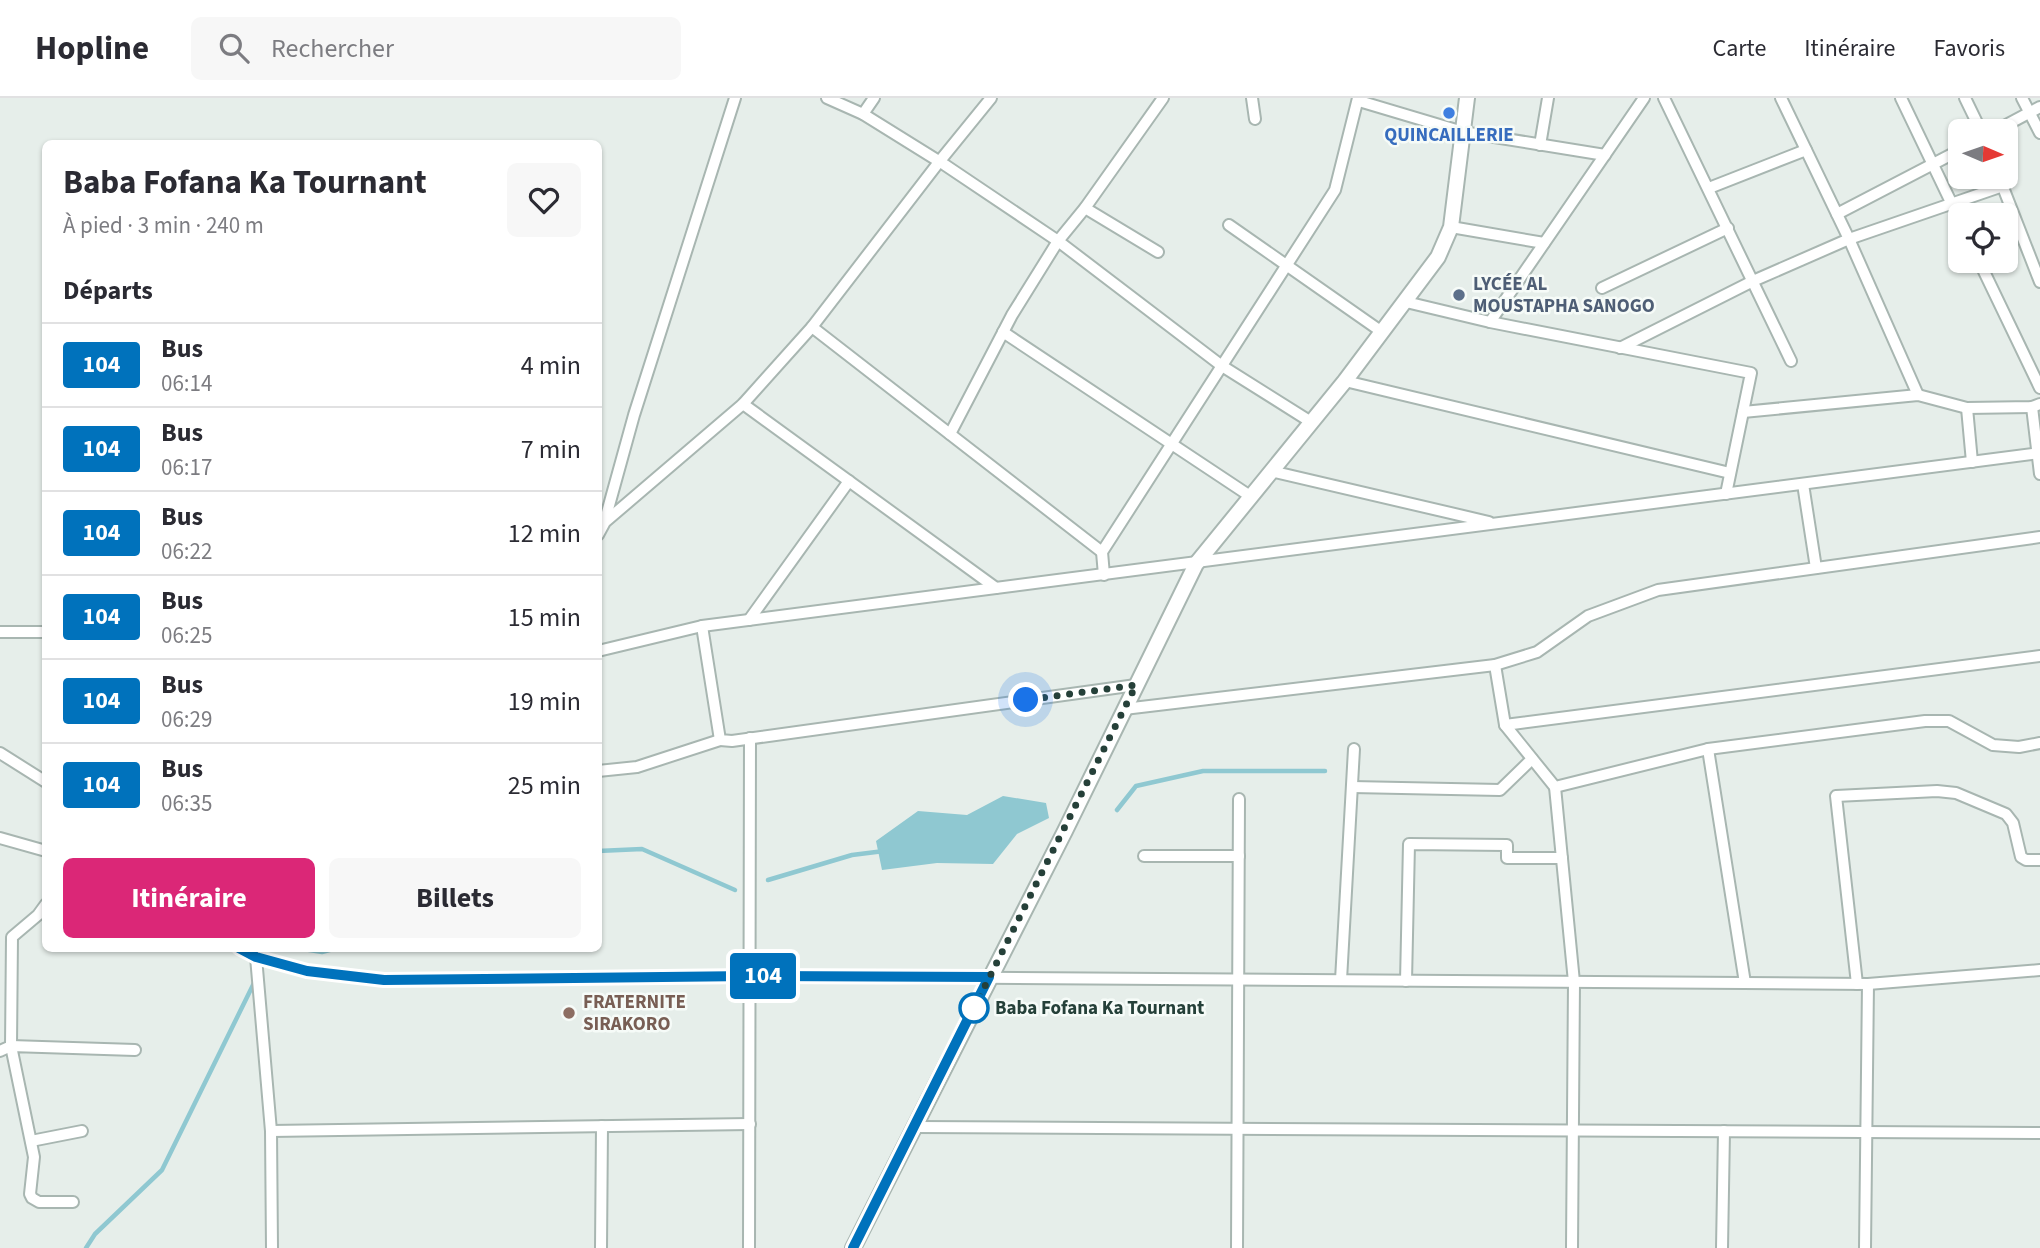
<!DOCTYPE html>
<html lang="fr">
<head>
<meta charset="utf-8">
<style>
	body { margin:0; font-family:"Source Sans 3",sans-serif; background:#f7f7f7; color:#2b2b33; height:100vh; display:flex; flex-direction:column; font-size:26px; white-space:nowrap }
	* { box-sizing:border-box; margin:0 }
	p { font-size:23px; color:#7c7c81 }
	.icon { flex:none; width:38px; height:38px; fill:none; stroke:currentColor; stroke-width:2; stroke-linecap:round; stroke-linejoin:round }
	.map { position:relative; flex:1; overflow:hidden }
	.sheet { position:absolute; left:42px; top:42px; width:560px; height:812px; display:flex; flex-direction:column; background:#fff; border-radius:10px; box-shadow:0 2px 5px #0004 }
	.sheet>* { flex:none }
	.badge { padding:0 14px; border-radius:5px; font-size:24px; line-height:46px }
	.needle { width:46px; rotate:92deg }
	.fabs { position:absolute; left:1948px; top:21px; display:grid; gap:14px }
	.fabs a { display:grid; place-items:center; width:70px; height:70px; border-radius:10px; background:#fff; box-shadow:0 2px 5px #0004; font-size:35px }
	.you { position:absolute; width:35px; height:35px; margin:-18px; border:5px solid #fff; border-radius:50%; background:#1a73e8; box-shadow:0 0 0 10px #1a73e833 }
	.map>.badge { position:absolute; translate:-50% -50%; box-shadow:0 0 0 4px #fff }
	h2 { padding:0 21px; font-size:26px; line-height:63px }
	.round { display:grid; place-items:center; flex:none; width:74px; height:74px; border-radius:10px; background:#f7f7f7 }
	.headline { display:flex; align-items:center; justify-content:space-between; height:119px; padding:0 21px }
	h1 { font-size:33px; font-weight:700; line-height:52px }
	.button { display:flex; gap:14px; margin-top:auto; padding:14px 21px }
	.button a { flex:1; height:80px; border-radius:10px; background:#db2777; color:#fff; font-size:28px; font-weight:700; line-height:80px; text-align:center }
	.button a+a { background:#f7f7f7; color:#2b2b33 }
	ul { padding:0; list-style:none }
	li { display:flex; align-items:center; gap:21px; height:84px; padding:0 21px; border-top:2px solid #e1e1e2 }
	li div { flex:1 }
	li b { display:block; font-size:26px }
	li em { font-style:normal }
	li .badge { min-width:77px; font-weight:700; text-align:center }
	header { display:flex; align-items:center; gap:42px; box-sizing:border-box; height:98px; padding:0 35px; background:#fff; border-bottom:2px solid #e1e1e2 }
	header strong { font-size:33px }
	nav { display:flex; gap:38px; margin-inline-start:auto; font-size:24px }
	.search { width:490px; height:63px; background:#f7f7f7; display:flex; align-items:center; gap:18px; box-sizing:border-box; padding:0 24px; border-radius:10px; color:#7c7c81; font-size:26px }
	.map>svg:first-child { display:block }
	.water { fill:#8fc8d1 }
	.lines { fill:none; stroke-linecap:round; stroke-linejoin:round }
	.stream { stroke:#8fc8d1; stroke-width:4.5 }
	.minor-casing { stroke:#a8b6b1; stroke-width:14 }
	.tertiary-casing { stroke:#a8b6b1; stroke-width:18 }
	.minor { stroke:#fff; stroke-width:10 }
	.tertiary { stroke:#fff; stroke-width:14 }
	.line-casing { stroke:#fff; stroke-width:16 }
	.line { stroke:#0072bc; stroke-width:10 }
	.walk { stroke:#254039; stroke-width:7; stroke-dasharray:0 12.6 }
	.shop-dot { fill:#3f7fe0; stroke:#f6fbf8; stroke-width:2.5 }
	.service-dot { fill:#5c6f8a; stroke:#f6fbf8; stroke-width:2.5 }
	.stop-dot { fill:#fff; stroke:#0072bc; stroke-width:3.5 }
	.education-dot { fill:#8d6e63; stroke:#f6fbf8; stroke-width:2.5 }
	.labels { text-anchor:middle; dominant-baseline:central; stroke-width:5; stroke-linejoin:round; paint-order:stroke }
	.shop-label { font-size:19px; font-weight:bold; fill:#366cbe; stroke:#f6fbf8 }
	.service-label { font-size:19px; font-weight:bold; fill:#4e5e75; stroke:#f6fbf8; text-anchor:start }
	.education-label { font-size:19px; font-weight:bold; fill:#785e54; stroke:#f6fbf8; text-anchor:start }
	.stop-label { font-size:19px; font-weight:bold; fill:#254039; stroke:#f6fbf8; text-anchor:start }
</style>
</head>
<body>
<header>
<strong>Hopline</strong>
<div class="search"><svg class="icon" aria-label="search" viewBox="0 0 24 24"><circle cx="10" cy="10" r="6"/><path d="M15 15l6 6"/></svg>Rechercher</div>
<nav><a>Carte</a><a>Itinéraire</a><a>Favoris</a></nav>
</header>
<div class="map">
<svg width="2040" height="1150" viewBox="0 0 2040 1150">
	<rect width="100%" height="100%" fill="#e6eeea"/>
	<path class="water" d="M 1003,698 L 1046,705 L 1049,720 L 1017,736 L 993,766 L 937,765 L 882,772 L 876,743 L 918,713 L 967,717 Z"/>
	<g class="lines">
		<g class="stream">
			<path d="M 1117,712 L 1136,688 L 1203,673 L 1325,673"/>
			<path d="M 598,753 L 642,751 L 735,792"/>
			<path d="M 768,782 L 852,757 L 884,753"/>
			<path d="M 297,850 L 322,854 L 337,850"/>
			<path d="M 86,1150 L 95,1136 L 162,1072 L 254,885"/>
		</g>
		<defs>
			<g id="minor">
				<path d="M 827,0 L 863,16 L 945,67 L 1058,143 L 1222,268 L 1311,324"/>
				<path d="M 1252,0 L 1255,21"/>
				<path d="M 1664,0 L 1791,263"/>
				<path d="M 1781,0 L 1849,141 L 1918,297"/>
				<path d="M 1901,0 L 1960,123"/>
				<path d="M 1965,0 L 1981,33"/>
				<path d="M 2022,0 L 2040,35"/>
				<path d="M 1359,3 L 1463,34 L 1605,57"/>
				<path d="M 863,16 L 874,0"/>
				<path d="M 1995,33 L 2040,9"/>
				<path d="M 1540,47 L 1548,0"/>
				<path d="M 1999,79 L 2040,184"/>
				<path d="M 1709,90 L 1806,52"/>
				<path d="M 1085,110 L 1158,154"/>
				<path d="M 1837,116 L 1960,52"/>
				<path d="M 1229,127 L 1382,234"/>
				<path d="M 1451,129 L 1544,145"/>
				<path d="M 1979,163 L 2040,290"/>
				<path d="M 1602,190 L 1728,130"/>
				<path d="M 1406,204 L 1490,224 L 1751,275 L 1726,396"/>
				<path d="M 1490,224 L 1644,0"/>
				<path d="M 812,229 L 1102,454"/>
				<path d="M 1003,234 L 1250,398"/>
				<path d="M 1620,250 L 1753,183 L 1849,141 L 2003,88"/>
				<path d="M 1345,283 L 1730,375"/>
				<path d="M 743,306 L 996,490"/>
				<path d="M 2032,309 L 2040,376"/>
				<path d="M 1967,310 L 1972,364"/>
				<path d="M 1743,314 L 1918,297 L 1967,310 L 2032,309 L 2040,306"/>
				<path d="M 950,336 L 1012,217 L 1058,143 L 1085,110 L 1163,0"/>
				<path d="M 1271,373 L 1489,424"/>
				<path d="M 1803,386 L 1816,470"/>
				<path d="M 605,422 L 634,317 L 735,0"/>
				<path d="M 598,437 L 605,424 L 743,306 L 812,229 L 939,64 L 991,0"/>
				<path d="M 1104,477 L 1102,454 L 1335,92 L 1358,0"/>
				<path d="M 749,522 L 849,383"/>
				<path d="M 702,528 L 720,642 L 732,643 L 1136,587"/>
				<path d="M 0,534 L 46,534"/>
				<path d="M 598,553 L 702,528 L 2040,355"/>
				<path d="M 1495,567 L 1505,627 L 1555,689 L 1708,651 L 1925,623 L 1949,623 L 1993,647 L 2019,649 L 2040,645"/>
				<path d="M 1124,611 L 1495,567 L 1537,554 L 1588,518 L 1658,492 L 2040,439"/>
				<path d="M 1505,627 L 2040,558"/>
				<path d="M 1708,651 L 1745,885"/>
				<path d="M 0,655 L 46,684"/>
				<path d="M 598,673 L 637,669 L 720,642"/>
				<path d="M 1352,689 L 1500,692 L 1532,661"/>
				<path d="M 1555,689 L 1574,884 L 1572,1150"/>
				<path d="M 0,740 L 46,753"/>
				<path d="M 1144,758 L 1239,758"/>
				<path d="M 239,850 L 256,859 L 307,873 L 384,882 L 751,878 L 1868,886 L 2040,872"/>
				<path d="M 256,859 L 271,1033 L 272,1150"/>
				<path d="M 1341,882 L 1354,651"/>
				<path d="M 1406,883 L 1409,746 L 1507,747 L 1507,760 L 1562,760"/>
				<path d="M 1857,886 L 1836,698 L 1937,693 L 1956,695 L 2006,716 L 2013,725 L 2021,759 L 2026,762 L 2040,762"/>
				<path d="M 0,953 L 11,948 L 12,839 L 38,817 L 46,806"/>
				<path d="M 916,1029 L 2040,1035"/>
				<path d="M 271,1033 L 750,1026"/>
				<path d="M 31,1043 L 82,1033"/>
				<path d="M 73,1104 L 39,1104 L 32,1100 L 30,1096 L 34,1059 L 11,948 L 135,952"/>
				<path d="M 601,1150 L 602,1028"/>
				<path d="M 749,1150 L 750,640"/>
				<path d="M 1237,1150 L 1239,701"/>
				<path d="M 1722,1150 L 1724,1033"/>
				<path d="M 1865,1150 L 1868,886"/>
			</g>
			<path id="tertiary" d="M 853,1150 L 1065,733 L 1196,466 L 1345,283 L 1438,159 L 1451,129 L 1467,0"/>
		</defs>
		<use href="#minor" class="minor-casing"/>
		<use href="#tertiary" class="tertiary-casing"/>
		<use href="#minor" class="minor"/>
		<use href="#tertiary" class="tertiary"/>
	</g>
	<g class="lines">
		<defs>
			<path id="line" d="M 239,850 L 256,859 L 307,873 L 384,882 L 751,878 L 989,879 L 853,1150"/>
		</defs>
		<use href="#line" class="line-casing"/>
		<use href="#line" class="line"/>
		<path class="walk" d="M 974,910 L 1136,587 L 1026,602"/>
	</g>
	<circle class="shop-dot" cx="1449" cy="15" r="7"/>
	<circle class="service-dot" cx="1459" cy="197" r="7"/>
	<circle class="stop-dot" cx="974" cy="910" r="14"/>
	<circle class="education-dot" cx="569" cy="915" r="7"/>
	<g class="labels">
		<g class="shop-label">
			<text x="1449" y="37">QUINCAILLERIE</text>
		</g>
		<g class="service-label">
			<text x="1473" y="186">LYCÉE AL<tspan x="1473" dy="22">MOUSTAPHA SANOGO</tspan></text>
		</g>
		<g class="education-label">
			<text x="583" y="904">FRATERNITE<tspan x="583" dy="22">SIRAKORO</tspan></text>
		</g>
		<g class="stop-label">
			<text x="995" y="910">Baba Fofana Ka Tournant</text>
		</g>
	</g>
</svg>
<div class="fabs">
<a><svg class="needle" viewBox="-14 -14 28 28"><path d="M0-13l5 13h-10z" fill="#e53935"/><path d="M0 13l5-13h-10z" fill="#7c7c81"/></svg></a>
<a><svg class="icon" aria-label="locate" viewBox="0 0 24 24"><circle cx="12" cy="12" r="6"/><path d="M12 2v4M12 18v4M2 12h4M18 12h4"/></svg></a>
</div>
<div class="you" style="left:1026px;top:602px"></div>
<b class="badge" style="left:763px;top:878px;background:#0072bc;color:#fff">104</b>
<section class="sheet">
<div class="headline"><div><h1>Baba Fofana Ka Tournant</h1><p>À pied · 3 min · 240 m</p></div><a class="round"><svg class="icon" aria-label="heart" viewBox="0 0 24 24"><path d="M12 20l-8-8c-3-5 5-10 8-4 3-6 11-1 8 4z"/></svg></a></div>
<h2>Départs</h2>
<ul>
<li><span class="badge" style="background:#0072bc;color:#fff">104</span><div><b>Bus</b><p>06:14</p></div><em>4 min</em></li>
<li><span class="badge" style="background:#0072bc;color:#fff">104</span><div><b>Bus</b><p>06:17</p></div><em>7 min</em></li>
<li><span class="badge" style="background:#0072bc;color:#fff">104</span><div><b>Bus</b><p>06:22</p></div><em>12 min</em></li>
<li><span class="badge" style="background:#0072bc;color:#fff">104</span><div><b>Bus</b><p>06:25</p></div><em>15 min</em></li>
<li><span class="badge" style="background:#0072bc;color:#fff">104</span><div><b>Bus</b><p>06:29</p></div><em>19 min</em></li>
<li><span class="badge" style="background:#0072bc;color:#fff">104</span><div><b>Bus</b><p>06:35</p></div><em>25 min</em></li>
</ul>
<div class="button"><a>Itinéraire</a><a>Billets</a></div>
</section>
</div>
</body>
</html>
